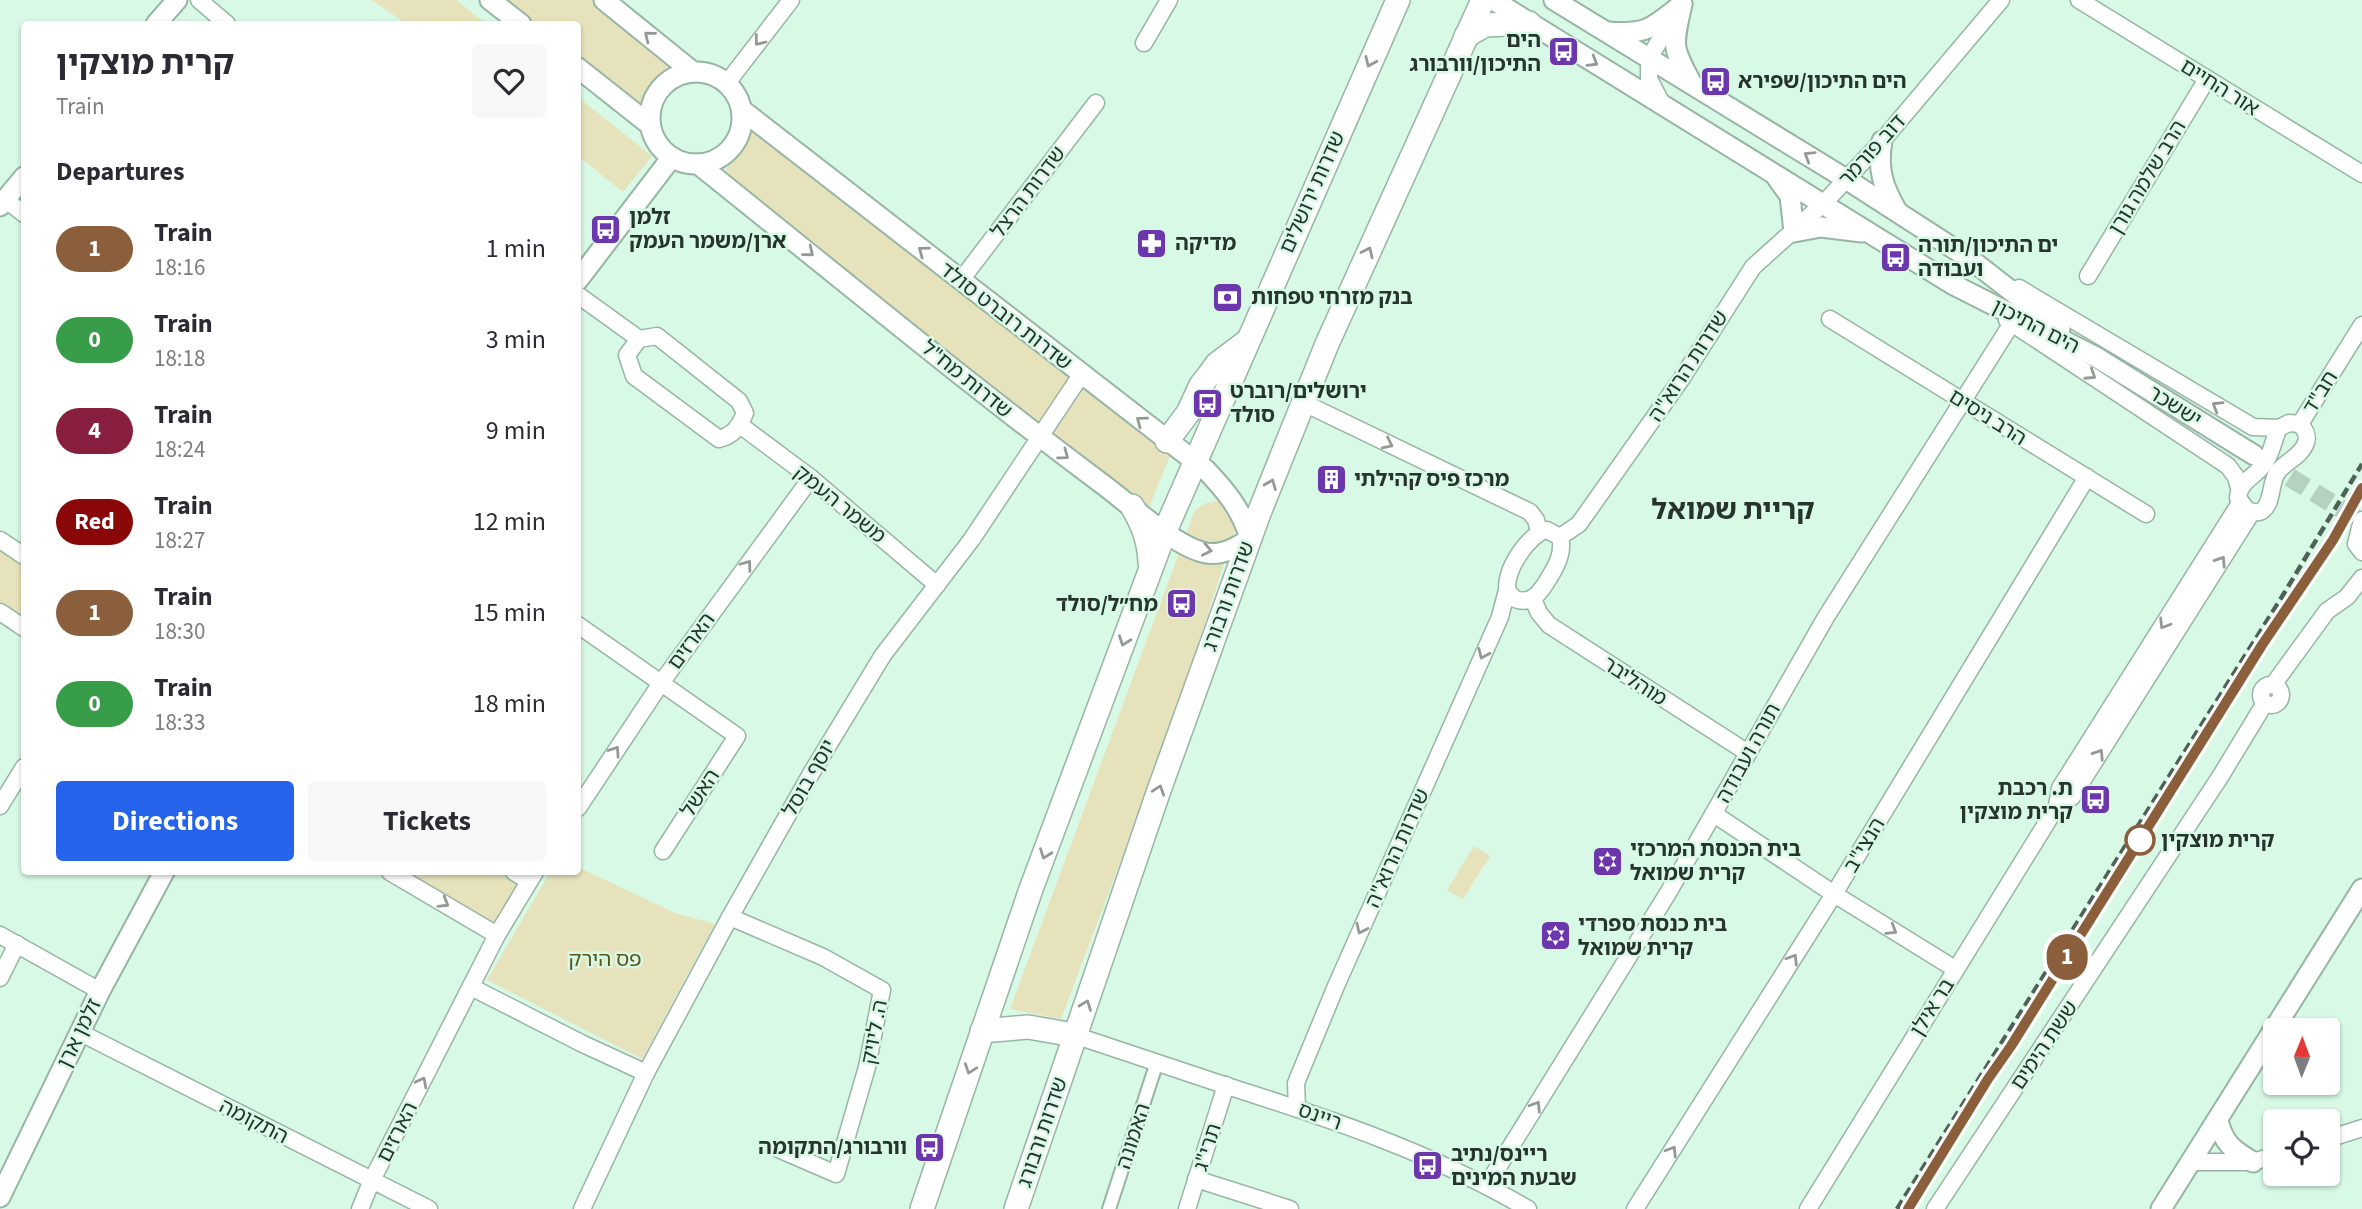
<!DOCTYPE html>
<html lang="en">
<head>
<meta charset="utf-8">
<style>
	body { margin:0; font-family:"Source Sans 3","Noto Sans Hebrew",sans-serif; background:#f7f7f7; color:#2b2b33; height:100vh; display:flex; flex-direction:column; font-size:26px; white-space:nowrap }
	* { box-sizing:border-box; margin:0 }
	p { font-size:23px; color:#7c7c81 }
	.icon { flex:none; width:38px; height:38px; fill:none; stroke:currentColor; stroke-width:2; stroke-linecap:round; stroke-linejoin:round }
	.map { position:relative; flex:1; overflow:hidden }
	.panel { position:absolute; left:21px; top:21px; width:560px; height:854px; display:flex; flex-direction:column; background:#fff; border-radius:7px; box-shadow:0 2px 5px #0004 }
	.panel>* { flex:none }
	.badge { padding:0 14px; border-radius:23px; font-size:24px; line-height:46px }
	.needle { width:46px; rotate:1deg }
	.tools { position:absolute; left:2263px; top:1018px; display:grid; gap:14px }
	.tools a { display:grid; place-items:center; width:77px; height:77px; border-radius:7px; background:#fff; box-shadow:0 2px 5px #0004; font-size:35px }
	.map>.badge { position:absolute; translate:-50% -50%; box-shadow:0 0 0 4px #fff }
	h2 { padding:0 35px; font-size:26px; line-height:63px }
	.round { display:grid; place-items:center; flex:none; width:74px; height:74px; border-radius:7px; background:#f7f7f7 }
	.summary { display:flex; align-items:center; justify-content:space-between; height:119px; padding:0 35px }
	h1 { font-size:33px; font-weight:700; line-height:52px }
	.action { display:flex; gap:14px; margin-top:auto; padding:14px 35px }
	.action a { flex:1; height:80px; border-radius:7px; background:#2563eb; color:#fff; font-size:28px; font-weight:700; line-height:80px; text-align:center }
	.action a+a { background:#f7f7f7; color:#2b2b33 }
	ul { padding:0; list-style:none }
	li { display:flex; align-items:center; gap:21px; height:91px; padding:0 35px }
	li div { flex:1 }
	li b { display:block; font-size:26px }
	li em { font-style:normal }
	li .badge { min-width:77px; font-weight:700; text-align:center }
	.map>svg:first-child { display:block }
	.green { fill:#e6e3bc }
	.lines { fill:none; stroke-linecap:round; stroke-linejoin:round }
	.tertiary-tunnel { stroke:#b5d2c1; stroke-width:19; stroke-dasharray:19 10; stroke-linecap:butt }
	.pedestrian-casing { stroke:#97b5a4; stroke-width:16 }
	.minor-casing { stroke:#97b5a4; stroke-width:19 }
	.tertiary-casing { stroke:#97b5a4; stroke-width:23 }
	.secondary-casing { stroke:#97b5a4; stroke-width:26 }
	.pedestrian { stroke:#fff; stroke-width:12 }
	.minor { stroke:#fff; stroke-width:16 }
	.tertiary { stroke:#fff; stroke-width:19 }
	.secondary { stroke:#fff; stroke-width:23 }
	.rail { stroke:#4f6157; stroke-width:4.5; stroke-dasharray:10 5; stroke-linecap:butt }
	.oneway { stroke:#939a96 }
	.line-casing { stroke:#fff; stroke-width:16 }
	.line { stroke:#8b5e3c; stroke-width:10 }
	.stop-dot { fill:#fff; stroke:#8b5e3c; stroke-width:3.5 }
	.labels { text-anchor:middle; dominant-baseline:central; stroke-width:5; stroke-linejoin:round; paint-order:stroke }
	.poi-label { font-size:21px; font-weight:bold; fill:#27342d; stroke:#d8f9e6; text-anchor:start }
	.street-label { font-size:21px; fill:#27342d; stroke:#d8f9e6 }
	.stop-label { font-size:21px; font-weight:bold; fill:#27342d; stroke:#d8f9e6; text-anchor:start }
	.park-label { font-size:21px; fill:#5b5518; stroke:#d8f9e6 }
	.district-label { font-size:28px; font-weight:bold; fill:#27342d; stroke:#d8f9e6 }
</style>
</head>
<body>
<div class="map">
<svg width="2362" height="1209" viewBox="0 0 2362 1209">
	<rect width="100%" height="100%" fill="#d8f9e6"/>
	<g class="green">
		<path d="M 371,0 L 456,0 L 487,24 L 407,24 Z"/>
		<path d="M 493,0 L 603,0 L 675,63 L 636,113 L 578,67 L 578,24 L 524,24 Z"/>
		<path d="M 578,97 L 652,156 L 623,192 L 578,156 Z"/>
		<path d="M 756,127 L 1073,377 L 1040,430 L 718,181 Z"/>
		<path d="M 1083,384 L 1172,451 L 1147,512 L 1048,437 Z"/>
		<path d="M 1218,501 L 1230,506 L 1238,520 L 1172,726 L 1061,1019 L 1010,1009 L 1195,510 L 1206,503 Z"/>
		<path d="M 0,551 L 24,566 L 24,619 L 0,603 Z"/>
		<path d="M 1474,846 L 1490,856 L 1463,899 L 1447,890 Z"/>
		<path d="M 578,867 L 675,913 L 715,924 L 642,1059 L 487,980 L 550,872 L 578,872 Z"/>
		<path d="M 401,872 L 502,872 L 521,884 L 495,928 Z"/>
	</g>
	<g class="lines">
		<path class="tertiary-tunnel" d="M 2265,462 L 2362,522"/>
		<defs>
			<path id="pedestrian" d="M 1109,1209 L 1157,1062"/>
			<g id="minor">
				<path d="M 199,0 L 227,24"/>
				<path d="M 2079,0 L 2362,174"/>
				<path d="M 1144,43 L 1169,0"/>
				<path d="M 727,83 L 791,0"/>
				<path d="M 1662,104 L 1649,79 L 1649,58 L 1678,10"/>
				<path d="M 5,199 L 24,214"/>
				<path d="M 2088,276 L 2207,79"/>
				<path d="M 961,280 L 1096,103"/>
				<path d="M 2019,288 L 2253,427 L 2279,428"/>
				<path d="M 578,295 L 639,339"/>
				<path d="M 1830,319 L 2146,514"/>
				<path d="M 2007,320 L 2228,466 L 2236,477 L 2239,488"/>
				<path d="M 657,336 L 739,401 L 745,413 C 739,427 734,435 719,439 L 634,376 L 627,355 L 639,339 Z"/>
				<path d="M 1304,403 L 1530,512 L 1536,520 L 1539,531"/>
				<path d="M 2289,423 L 2300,424 C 2306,431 2309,437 2305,445 C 2299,458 2284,462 2277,473 C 2270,483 2273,502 2263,510 C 2258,514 2252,512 2247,510 L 2238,498 C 2239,481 2255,477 2264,464 C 2272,454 2273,440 2279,428 Z"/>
				<path d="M 2300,424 L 2362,325"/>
				<path d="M 740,425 L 811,478 L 937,585"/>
				<path d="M 2362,520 L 2356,544 L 2362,552"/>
				<path d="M 1547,530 L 1560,537 C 1564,552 1557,565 1549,578 C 1542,590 1532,606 1515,599 C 1513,597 1509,594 1508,591 C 1502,573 1530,532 1547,530 Z"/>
				<path d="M 1560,537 L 1579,524 L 1682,378 L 1753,267 L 1824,203 L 1882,141 L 2001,0"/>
				<path d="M 0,540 L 24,556"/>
				<path d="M 1533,599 L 1539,613 L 1549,625 L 1748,753"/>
				<path d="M 0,612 L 24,628"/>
				<path d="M 578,625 L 737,736 L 663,851"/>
				<path d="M 2273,685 L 2327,611 L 2347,597 L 2362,578"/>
				<circle cx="2271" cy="695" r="10"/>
				<path d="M 0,806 L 24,767"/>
				<path d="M 2057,806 L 2072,797 L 2252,512"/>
				<path d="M 578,808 L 661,683 L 811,478"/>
				<path d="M 1714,814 L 1834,894 L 1955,969"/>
				<path d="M 390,872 L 497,935"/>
				<path d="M 514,872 L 529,881"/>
				<path d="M 730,917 L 823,957 L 882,990 L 867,1067 L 836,1174 L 776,1148"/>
				<path d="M 0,935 L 100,991"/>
				<path d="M 0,978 L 17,944"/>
				<path d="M 471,987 L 583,1044 L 646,1073"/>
				<path d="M 79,1032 L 429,1209"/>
				<path d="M 1074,1035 C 1125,1052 1176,1069 1227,1086 C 1331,1119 1433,1153 1528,1209"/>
				<path d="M 1297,1108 L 1296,1083 L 1336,986 L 1500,617 L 1507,590"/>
				<path d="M 2328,1139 L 2362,1128"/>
				<path d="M 2191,1162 L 2253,1162 L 2275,1155"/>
				<path d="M 1196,1179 L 1290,1209"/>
				<path d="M 1487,1185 L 1668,893 L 1826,617 L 2012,323"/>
				<path d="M 360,1209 L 372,1180 L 497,935 L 535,872"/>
				<path d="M 582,1209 L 646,1073 L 730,917 L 812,772 L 883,655 L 972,539 L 1081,375"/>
				<path d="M 1187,1209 L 1226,1085"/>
				<path d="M 1635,1209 L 1834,894 L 2087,477"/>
				<path d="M 1808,1209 L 2057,806 L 2060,788 L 2240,503"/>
				<path d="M 1935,1209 L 2220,777 L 2265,703"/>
			</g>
			<g id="tertiary">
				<path d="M 490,0 L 521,24"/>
				<path d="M 604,0 L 693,72"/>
				<path d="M 1493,0 L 1952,284 L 2096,357 L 2254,455"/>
				<path d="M 1554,0 L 1846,179 L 1970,259 L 2060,329"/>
				<path d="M 1682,4 C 1673,45 1671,46 1691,82"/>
				<path d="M 156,24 L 177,0"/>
				<path d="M 1608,32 C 1646,35 1653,28 1682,4"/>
				<path d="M 578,68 L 650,125"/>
				<circle cx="696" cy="118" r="46"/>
				<path d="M 1882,141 C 1877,169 1883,187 1897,211"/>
				<path d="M 698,164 C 832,271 964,381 1101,483 C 1127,502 1175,547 1206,553 C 1222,556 1238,547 1250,538 C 1241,509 1226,491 1206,470 L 742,110"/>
				<path d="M 1777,178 L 1790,196 L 1794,232 L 1821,227 L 1862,232"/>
				<path d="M 0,206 L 24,177"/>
				<path d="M 578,280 L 672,157"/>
				<path d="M 2218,1121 C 2224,1144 2233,1150 2253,1162"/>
				<path d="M 0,1197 L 100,991 L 164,872"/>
				<path d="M 2161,1209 L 2362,889"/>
			</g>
			<g id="secondary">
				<path d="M 1466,36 L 1485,25 L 1529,23"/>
				<path d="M 1167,441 L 1188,413 L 1201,385 L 1209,375 L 1217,364 L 1245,343"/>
				<path d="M 1132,506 C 1143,525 1149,540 1150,562"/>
				<path d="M 982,1031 L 1028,1027 L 1074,1035"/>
				<path d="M 922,1209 L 1031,889 L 1165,531 L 1398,0"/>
				<path d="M 1016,1209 L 1158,793 L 1259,513 L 1327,344 L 1483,0"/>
			</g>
		</defs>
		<use href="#pedestrian" class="pedestrian-casing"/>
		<use href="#minor" class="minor-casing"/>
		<use href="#tertiary" class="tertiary-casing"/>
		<use href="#secondary" class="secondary-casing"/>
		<use href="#pedestrian" class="pedestrian"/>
		<use href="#minor" class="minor"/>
		<use href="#tertiary" class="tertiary"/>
		<use href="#secondary" class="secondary"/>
		<g class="rail">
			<path d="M 2296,593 L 2333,539 L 2362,488"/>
			<path d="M 1897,1209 L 2280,600 L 2362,464"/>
		</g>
	</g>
	<defs><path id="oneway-chevron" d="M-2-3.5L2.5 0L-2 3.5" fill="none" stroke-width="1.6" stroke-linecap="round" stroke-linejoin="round" transform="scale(1.75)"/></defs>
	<g class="oneway">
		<use href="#oneway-chevron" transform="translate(649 36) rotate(-141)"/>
		<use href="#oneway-chevron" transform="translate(759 41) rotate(128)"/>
		<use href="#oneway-chevron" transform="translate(1370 62) rotate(114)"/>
		<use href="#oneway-chevron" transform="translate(1593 62) rotate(31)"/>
		<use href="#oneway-chevron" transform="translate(1809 156) rotate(-148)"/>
		<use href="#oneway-chevron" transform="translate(923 251) rotate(-143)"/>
		<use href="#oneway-chevron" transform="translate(809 252) rotate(39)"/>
		<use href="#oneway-chevron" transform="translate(1368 252) rotate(-65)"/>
		<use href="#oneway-chevron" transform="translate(2091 375) rotate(33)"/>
		<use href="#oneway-chevron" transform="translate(2217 406) rotate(-149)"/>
		<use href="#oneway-chevron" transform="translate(1141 421) rotate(-143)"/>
		<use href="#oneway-chevron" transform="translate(1388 444) rotate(26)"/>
		<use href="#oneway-chevron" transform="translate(1064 455) rotate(37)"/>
		<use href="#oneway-chevron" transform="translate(1271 484) rotate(-68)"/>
		<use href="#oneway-chevron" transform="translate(1207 550) rotate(11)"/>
		<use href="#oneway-chevron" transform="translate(2221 561) rotate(-57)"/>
		<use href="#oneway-chevron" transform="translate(747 565) rotate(-54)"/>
		<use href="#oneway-chevron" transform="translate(2164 624) rotate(122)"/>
		<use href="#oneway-chevron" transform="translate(1124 641) rotate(110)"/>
		<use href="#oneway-chevron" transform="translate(1483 654) rotate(114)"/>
		<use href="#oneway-chevron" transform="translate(615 751) rotate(-56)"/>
		<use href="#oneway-chevron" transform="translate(2099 754) rotate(-57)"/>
		<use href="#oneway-chevron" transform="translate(1159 790) rotate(-71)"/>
		<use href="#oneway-chevron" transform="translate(1045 854) rotate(110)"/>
		<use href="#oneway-chevron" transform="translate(444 903) rotate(31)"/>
		<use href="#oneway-chevron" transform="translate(1361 929) rotate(115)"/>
		<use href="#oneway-chevron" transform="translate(1892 930) rotate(32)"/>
		<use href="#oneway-chevron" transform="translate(1793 959) rotate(-58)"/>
		<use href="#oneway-chevron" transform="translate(1086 1005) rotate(-69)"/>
		<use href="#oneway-chevron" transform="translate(970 1069) rotate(109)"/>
		<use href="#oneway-chevron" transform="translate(422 1082) rotate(-63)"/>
		<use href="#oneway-chevron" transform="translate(1536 1106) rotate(-58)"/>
		<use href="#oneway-chevron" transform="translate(1672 1151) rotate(-58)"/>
	</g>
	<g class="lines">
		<defs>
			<path id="line" d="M 1908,1209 L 1988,1079 L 2011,1046 L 2262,645 L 2333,540 L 2362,488"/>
		</defs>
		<use href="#line" class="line-casing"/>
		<use href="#line" class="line"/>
	</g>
	<defs>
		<symbol id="bus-square" viewBox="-11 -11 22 22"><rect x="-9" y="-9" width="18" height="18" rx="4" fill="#6c36ac" stroke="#d8f9e6"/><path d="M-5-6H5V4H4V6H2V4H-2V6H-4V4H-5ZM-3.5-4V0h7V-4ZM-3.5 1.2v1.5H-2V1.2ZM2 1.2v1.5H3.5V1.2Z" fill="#fff"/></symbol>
		<symbol id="pharmacy-square" viewBox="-11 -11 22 22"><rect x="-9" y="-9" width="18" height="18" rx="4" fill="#6c36ac" stroke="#d8f9e6"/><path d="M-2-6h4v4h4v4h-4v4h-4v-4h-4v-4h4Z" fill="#fff"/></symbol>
		<symbol id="bank-square" viewBox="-11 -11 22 22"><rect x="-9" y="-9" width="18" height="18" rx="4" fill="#6c36ac" stroke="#d8f9e6"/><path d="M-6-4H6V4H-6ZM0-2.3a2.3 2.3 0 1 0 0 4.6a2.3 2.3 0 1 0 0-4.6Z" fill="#fff"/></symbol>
		<symbol id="building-square" viewBox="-11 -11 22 22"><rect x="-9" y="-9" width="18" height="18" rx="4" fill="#6c36ac" stroke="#d8f9e6"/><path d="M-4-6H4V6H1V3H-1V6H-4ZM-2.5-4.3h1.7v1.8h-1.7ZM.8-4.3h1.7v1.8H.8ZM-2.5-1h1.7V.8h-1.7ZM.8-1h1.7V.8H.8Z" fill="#fff"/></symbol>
		<symbol id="synagogue-square" viewBox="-11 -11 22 22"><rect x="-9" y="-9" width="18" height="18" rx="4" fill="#6c36ac" stroke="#d8f9e6"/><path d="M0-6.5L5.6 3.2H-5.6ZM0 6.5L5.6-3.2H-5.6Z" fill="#fff"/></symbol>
	</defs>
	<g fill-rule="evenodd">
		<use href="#bus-square" x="1546" y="34" width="35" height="35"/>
		<use href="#bus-square" x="1698" y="64" width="35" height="35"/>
		<use href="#bus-square" x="588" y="212" width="35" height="35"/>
		<use href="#pharmacy-square" x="1134" y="226" width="35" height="35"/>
		<use href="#bus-square" x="1878" y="240" width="35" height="35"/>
		<use href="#bank-square" x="1210" y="280" width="35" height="35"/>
		<use href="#bus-square" x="1190" y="386" width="35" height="35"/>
		<use href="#building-square" x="1314" y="462" width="35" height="35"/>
		<use href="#bus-square" x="1164" y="586" width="35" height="35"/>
		<use href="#bus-square" x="2078" y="782" width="35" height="35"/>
		<use href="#synagogue-square" x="1590" y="844" width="35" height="35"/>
		<use href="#synagogue-square" x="1538" y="918" width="35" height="35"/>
		<use href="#bus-square" x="912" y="1130" width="35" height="35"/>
		<use href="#bus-square" x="1410" y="1148" width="35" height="35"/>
	</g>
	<circle class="stop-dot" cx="2140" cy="840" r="14"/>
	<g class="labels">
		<g class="poi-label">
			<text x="1541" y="40" text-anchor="end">הים<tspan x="1541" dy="24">התיכון/וורבורג</tspan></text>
			<text x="1738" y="81">הים התיכון/שפירא</text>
			<text x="629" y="217">זלמן<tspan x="629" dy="24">ארן/משמר העמק</tspan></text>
			<text x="1175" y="243">מדיקה</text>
			<text x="1918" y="245">ים התיכון/תורה<tspan x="1918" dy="24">ועבודה</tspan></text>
			<text x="1251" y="297">בנק מזרחי טפחות</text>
			<text x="1230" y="391">ירושלים/רוברט<tspan x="1230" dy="24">סולד</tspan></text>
			<text x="1354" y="479">מרכז פיס קהילתי</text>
			<text x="1158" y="604" text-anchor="end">מח״ל/סולד</text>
			<text x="2073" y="788" text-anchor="end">ת. רכבת<tspan x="2073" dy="24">קרית מוצקין</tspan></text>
			<text x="1630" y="849">בית הכנסת המרכזי<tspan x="1630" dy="24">קרית שמואל</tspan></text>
			<text x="1578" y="924">בית כנסת ספרדי<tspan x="1578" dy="24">קרית שמואל</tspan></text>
			<text x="907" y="1147" text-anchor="end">וורבורג/התקומה</text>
			<text x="1451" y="1154">ריינס/נתיב<tspan x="1451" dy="24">שבעת המינים</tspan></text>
		</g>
		<g class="street-label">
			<text transform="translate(2220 87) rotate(32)">אור החיים</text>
			<text transform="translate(1872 150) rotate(-48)">דוב פורמר</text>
			<text transform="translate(2147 177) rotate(-59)">הרב שלמה גורן</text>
			<text transform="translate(1028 192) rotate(-53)">שדרות הרצל</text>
			<text transform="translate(1312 192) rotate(-66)">שדרות ירושלים</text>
			<text transform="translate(1006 316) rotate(38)">שדרות רוברט סולד</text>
			<text transform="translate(2036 326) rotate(27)">הים התיכון</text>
			<text transform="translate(1688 366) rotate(-57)">שדרות הרוא"ה</text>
			<text transform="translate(967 379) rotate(39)">שדרות מח"ל</text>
			<text transform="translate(2320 392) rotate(-58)">חב"ד</text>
			<text transform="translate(2175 406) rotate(32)">יששכר</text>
			<text transform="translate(1988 417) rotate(32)">הרב ניסים</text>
			<text transform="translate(840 504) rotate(39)">משמר העמק</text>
			<text transform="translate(1228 596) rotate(-70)">שדרות ורבורג</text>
			<text transform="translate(691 641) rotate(-54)">הארזים</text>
			<text transform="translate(1635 681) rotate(33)">מוהליבר</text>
			<text transform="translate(1748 753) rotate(-61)">תורה ועבודה</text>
			<text transform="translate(809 778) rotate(-60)">יוסף בוסל</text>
			<text transform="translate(700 793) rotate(-57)">האשל</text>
			<text transform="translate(1864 845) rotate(-59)">הנצי"ב</text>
			<text transform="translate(1397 848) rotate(-66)">שדרות הרוא"ה</text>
			<text transform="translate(1932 1007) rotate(-58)">בר אילן</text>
			<text transform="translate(874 1032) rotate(-79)">ה. ליויק</text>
			<text transform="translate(79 1033) rotate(-64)">זלמן ארן</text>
			<text transform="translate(2044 1045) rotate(-56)">ששת הימים</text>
			<text transform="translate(1320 1116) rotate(20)">ריינס</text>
			<text transform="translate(254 1121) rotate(27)">התקומה</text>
			<text transform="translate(397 1132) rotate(-63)">הארזים</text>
			<text transform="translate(1042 1132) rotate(-71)">שדרות ורבורג</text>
			<text transform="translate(1133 1136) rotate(-72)">האמונה</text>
			<text transform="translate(1207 1147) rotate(-72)">תרי"ג</text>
		</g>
		<g class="stop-label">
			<text x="2161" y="840">קרית מוצקין</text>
		</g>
		<g class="park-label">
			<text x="605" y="959">פס הירק</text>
		</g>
		<g class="district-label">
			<text x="1733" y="510">קריית שמואל</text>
		</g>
	</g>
</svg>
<div class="tools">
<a><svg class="needle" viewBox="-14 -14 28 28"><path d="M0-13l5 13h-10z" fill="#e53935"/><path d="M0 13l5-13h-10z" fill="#7c7c81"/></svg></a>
<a><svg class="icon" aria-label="locate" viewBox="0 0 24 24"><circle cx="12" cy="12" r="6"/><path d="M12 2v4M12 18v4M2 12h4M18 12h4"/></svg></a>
</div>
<b class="badge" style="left:2067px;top:957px;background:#8b5e3c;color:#fff">1</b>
<section class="panel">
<div class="summary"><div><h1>קרית מוצקין</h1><p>Train</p></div><a class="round"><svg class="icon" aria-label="heart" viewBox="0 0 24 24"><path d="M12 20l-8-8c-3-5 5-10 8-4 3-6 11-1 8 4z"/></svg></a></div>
<h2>Departures</h2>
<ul>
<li><span class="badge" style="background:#8b5e3c;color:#fff">1</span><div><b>Train</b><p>18:16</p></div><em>1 min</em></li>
<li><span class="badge" style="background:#389d48;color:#fff">0</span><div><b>Train</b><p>18:18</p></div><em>3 min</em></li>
<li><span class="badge" style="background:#891f3e;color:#fff">4</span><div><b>Train</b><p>18:24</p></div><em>9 min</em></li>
<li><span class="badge" style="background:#8a0808;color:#fff">Red</span><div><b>Train</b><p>18:27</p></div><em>12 min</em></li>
<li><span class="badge" style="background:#8b5e3c;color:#fff">1</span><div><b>Train</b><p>18:30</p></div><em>15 min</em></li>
<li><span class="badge" style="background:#389d48;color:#fff">0</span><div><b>Train</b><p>18:33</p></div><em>18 min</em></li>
</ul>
<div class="action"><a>Directions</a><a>Tickets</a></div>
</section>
</div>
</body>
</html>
